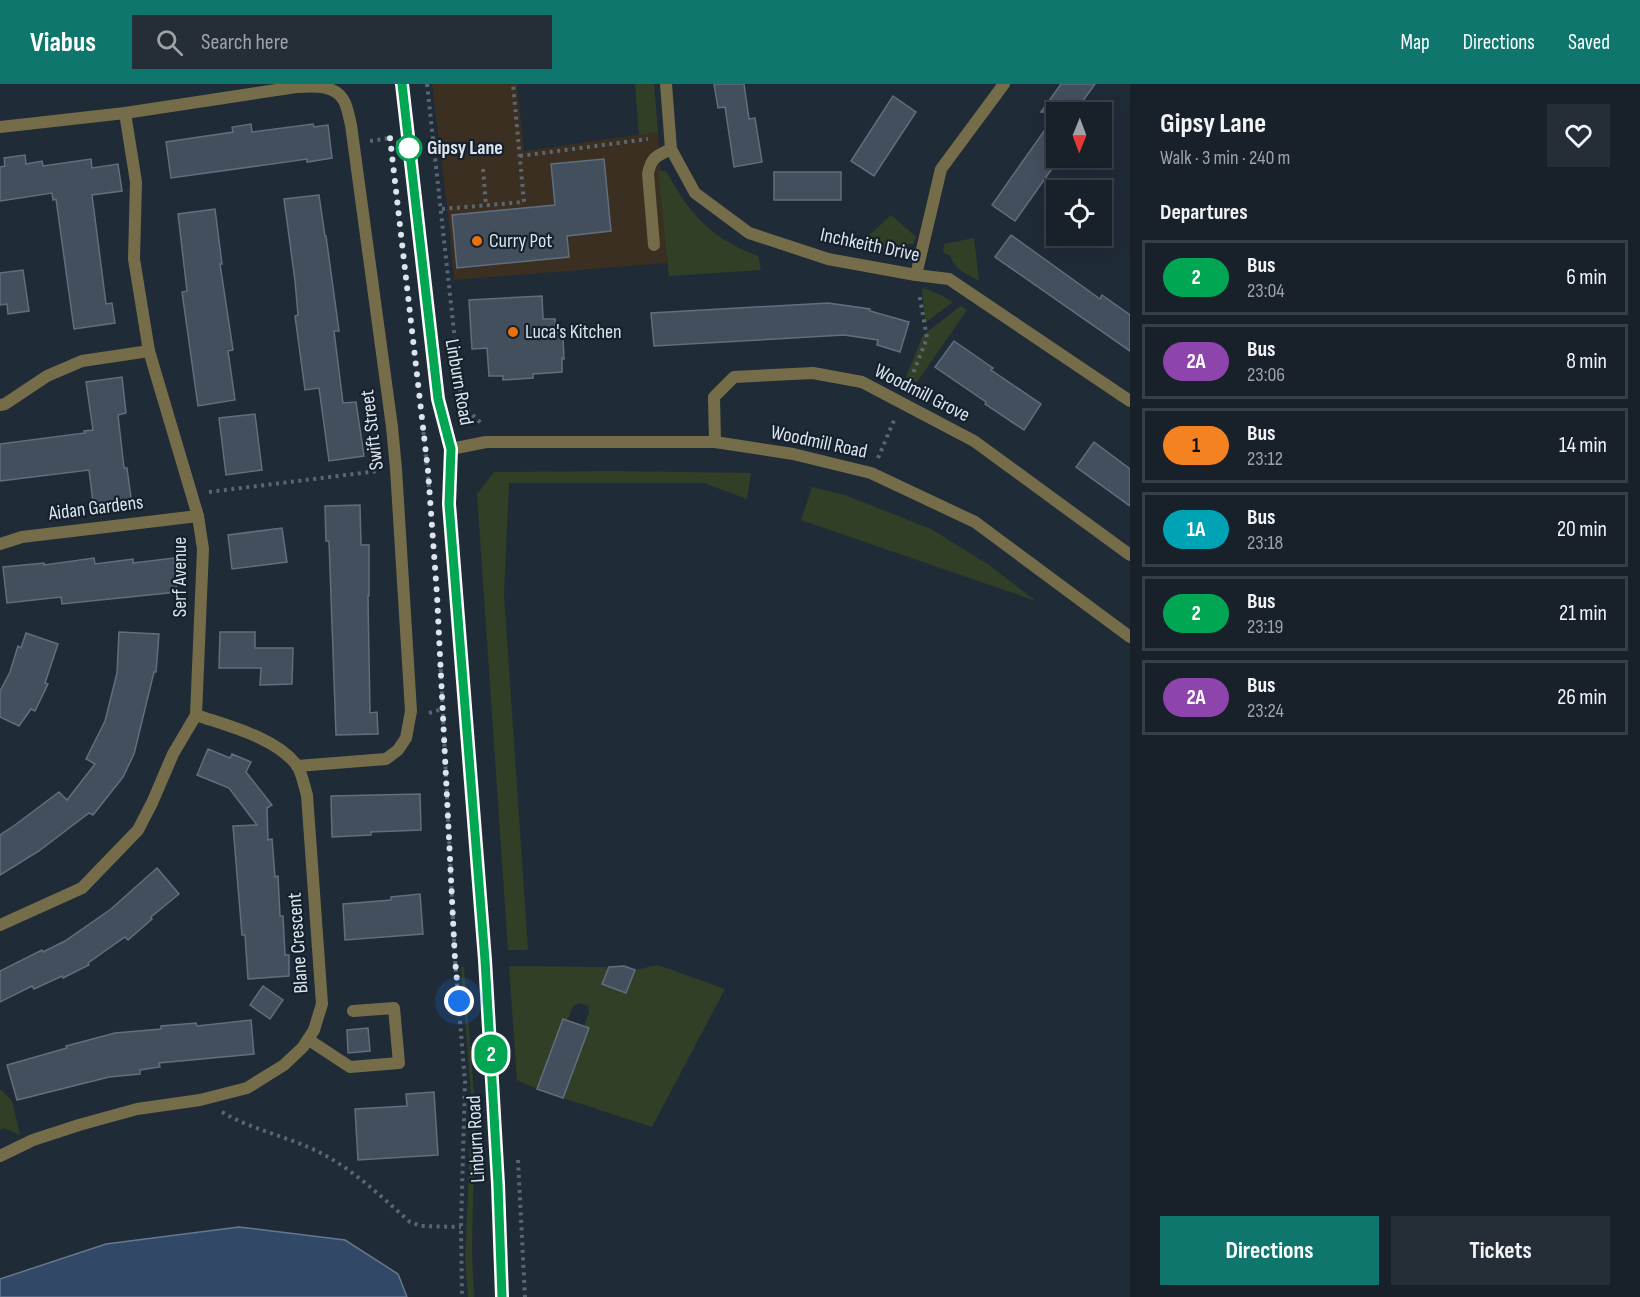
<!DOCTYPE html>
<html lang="en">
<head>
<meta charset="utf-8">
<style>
	body { margin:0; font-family:"Sofia Sans Condensed",sans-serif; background:#252d36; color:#f1f3f6; height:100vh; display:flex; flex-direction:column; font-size:22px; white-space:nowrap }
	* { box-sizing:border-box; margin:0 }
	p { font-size:20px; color:#9fa3a8 }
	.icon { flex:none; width:33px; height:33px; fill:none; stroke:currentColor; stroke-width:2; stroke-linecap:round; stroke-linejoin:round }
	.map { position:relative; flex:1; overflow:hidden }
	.sheet { display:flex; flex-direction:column; background:#18202a; width:510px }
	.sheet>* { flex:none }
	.badge { padding:0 12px; border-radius:20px; font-size:21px; line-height:39px }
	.needle { width:39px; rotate:181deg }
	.buttons { position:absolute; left:1046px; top:18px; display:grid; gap:12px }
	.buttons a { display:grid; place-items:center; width:66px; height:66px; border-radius:0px; background:#18202a; box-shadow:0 6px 24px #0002,0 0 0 2px #363e47; font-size:30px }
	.you { position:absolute; width:30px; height:30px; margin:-15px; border:4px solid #fff; border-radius:50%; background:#1a73e8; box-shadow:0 0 0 9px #1a73e833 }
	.map>.badge { position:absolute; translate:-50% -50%; box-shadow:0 0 0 3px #fff }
	h2 { padding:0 30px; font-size:22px; line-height:54px }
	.round { display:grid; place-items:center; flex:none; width:63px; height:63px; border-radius:0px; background:#252d36 }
	.summary { display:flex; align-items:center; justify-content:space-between; height:102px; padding:0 30px }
	h1 { font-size:28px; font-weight:700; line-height:45px }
	.action { display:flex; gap:12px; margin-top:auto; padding:12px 30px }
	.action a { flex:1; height:69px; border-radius:0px; background:#0f766e; color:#fff; font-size:24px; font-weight:700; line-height:69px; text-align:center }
	.action a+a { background:#252d36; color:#f1f3f6 }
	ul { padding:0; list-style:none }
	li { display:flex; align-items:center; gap:18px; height:75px; margin:0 12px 9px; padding:0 18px; border:3px solid #363e47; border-radius:0px }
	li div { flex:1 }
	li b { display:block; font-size:22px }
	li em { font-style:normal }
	li .badge { min-width:66px; font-weight:700; text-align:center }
	header { display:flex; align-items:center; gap:36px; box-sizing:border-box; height:84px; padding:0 30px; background:#0f766e; color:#fff }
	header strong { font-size:28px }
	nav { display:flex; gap:33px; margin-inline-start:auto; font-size:21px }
	.search { width:420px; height:54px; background:#252d36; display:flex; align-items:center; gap:15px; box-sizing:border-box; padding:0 21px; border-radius:0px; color:#9fa3a8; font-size:22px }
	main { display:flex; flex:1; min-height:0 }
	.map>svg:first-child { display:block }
	.commercial { fill:#3a2f20 }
	.green { fill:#313f26 }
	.water { fill:#314966; stroke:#64788e; stroke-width:1.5 }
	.building { fill:#434f5d; stroke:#616e7e; stroke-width:1.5 }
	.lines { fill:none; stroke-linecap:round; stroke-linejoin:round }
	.path { stroke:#5c6672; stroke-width:4; stroke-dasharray:3 4.5; stroke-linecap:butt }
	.service { stroke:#756d49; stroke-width:12 }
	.minor { stroke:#756d49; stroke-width:12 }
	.tertiary { stroke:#756d49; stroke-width:12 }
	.line-casing { stroke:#fff; stroke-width:14 }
	.line { stroke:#00a651; stroke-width:9 }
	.walk { stroke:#dce4ed; stroke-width:6; stroke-dasharray:0 10.8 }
	.stop-dot { fill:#fff; stroke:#00a651; stroke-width:3 }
	.food-dot { fill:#e8710a; stroke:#16212e; stroke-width:2 }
	.labels { text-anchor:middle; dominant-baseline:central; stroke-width:4.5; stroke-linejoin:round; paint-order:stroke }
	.stop-label { font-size:20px; font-weight:bold; fill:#dce4ed; stroke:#16212e; text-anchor:start }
	.poi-label { font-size:20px; fill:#dce4ed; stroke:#16212e; text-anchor:start }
	.street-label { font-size:20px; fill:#dce4ed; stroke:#16212e }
</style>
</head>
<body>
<header>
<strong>Viabus</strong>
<div class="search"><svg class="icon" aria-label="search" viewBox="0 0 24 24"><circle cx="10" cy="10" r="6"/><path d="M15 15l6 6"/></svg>Search here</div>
<nav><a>Map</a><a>Directions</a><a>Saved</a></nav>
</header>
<main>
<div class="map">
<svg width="1130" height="1213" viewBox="0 0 1130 1213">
	<rect width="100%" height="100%" fill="#202b38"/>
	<path class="commercial" d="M 432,0 L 517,0 L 524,67 L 658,48 L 667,179 L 454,196 L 447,120 Z"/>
	<g class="green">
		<path d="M 635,0 L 654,0 L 658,48 L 639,51 Z"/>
		<path d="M 658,87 L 666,87 C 689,130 712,155 758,172 L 761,186 L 669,192 Z"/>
		<path d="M 891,131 L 916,153 L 913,160 C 905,160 900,162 893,164 C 881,166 868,163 856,161 L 873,148 Z"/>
		<path d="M 974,154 L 979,197 C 967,190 955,186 950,172 L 943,168 L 944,160 Z"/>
		<path d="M 922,204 L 937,209 L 953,218 L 925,239 Z"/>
		<path d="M 961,222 L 967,226 L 917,298 L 906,293 L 923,251 Z"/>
		<path d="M 614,387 L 751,389 L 747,415 L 704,399 L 509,399 L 504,510 L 528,866 L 508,866 L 477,410 L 494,388 Z"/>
		<path d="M 812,403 L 845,411 L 931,445 L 989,481 L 1036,517 L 801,436 Z"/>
		<path d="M 658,881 L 725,905 L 652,1043 L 563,1014 L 588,945 L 584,943 L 589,928 L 588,922 L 579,919 L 573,922 L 567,937 L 563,935 L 537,1005 L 517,996 L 509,882 L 609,883 L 602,900 L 626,909 L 635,886 Z"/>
		<path d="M 461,883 L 464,883 L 475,1024 L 472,1166 L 474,1213 L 468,1213 L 465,1174 L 472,1023 Z"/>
		<path d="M 0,1005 L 12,1017 L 20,1051 L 4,1044 L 0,1046 Z"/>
	</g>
	<path class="water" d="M 239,1143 L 345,1156 L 398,1190 L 407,1213 L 0,1213 L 0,1195 L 106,1160 Z"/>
	<g class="building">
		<path d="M 714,0 L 744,0 L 749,35 L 755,34 L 762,78 L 734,83 L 725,23 L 718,24 Z"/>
		<path d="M 1061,0 L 1095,0 L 1075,28 L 1041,28 Z"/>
		<path d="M 893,12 L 916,28 L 874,92 L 851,77 Z"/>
		<path d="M 1056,30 L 1056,79 L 1015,137 L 992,121 Z"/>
		<path d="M 251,40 L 252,48 L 313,40 L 314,43 L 328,41 L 332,74 L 307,78 L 307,75 L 171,94 L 166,58 L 233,48 L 232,43 Z"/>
		<path d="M 25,71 L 26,80 L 42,77 L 43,82 L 91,75 L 92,84 L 118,80 L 122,107 L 92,111 L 106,220 L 112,219 L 115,239 L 74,245 L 56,115 L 53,116 L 52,109 L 0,117 L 0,83 L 5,82 L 4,74 Z"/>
		<path d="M 604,75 L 611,147 L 567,152 L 569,173 L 457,184 L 452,131 L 555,121 L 551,80 Z"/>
		<rect x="774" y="88" width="67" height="28"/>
		<path d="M 319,111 L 325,152 L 326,152 L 339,247 L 334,247 L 343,319 L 356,318 L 364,372 L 329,377 L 319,304 L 305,306 L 295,232 L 298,231 L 295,197 L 284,115 Z"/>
		<path d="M 215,125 L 222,180 L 220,180 L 233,266 L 228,267 L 235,316 L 198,322 L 182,208 L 187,207 L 178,130 Z"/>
		<path d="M 1011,151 L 1100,215 L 1102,211 L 1130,231 L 1130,267 L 995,173 Z"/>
		<path d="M 23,186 L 29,227 L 8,230 L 7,220 L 0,221 L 0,189 Z"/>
		<path d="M 542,212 L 543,235 L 555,235 L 556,248 L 560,248 L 560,252 L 563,253 L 564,275 L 562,274 L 562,288 L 533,290 L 533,294 L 503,296 L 503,292 L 489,292 L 487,264 L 472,265 L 469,216 Z"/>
		<path d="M 828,219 L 870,225 L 870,227 L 909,238 L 900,268 L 877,261 L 878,256 L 844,251 L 654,262 L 651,229 Z"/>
		<path d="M 954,257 L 993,284 L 991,286 L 1041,320 L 1024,346 L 985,320 L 986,318 L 935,283 Z"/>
		<path d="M 122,293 L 126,329 L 118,331 L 124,384 L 127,384 L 132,421 L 94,426 L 89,386 L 0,397 L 0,360 L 85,349 L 84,347 L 93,346 L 86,298 Z"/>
		<path d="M 255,330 L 262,386 L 226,391 L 219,334 Z"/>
		<path d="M 1094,358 L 1130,385 L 1130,422 L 1076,383 Z"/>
		<path d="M 360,421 L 361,461 L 369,461 L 369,512 L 368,512 L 370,629 L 377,628 L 378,650 L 336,651 L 329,457 L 326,457 L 325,422 Z"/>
		<path d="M 282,444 L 287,478 L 232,485 L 228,451 Z"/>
		<path d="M 94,474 L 95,480 L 133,475 L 133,479 L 174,474 L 177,508 L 62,520 L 61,513 L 7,519 L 3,483 L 44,479 L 44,481 Z"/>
		<path d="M 119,548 L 159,550 L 156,588 L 154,588 L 134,670 L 123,693 L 93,731 L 89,729 L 39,767 L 0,791 L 0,751 L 15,741 L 59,708 L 67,716 L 95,680 L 86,675 L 105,637 L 117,589 Z"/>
		<path d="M 220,548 L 255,548 L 255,564 L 293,564 L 292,600 L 260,601 L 261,584 L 219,584 Z"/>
		<path d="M 26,549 L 58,560 L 45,599 L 48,600 L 35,627 L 31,625 L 19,642 L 0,633 L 0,607 L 10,588 L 18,562 L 21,564 Z"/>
		<path d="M 208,665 L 230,674 L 232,670 L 251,678 L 246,688 L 272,721 L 267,724 L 268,756 L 272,755 L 275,793 L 278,792 L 280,832 L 283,832 L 285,871 L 289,871 L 289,892 L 248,895 L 245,851 L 242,851 L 233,742 L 257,741 L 229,704 L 197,691 Z"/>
		<path d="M 420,710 L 421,746 L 371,748 L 371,751 L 332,753 L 331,712 Z"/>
		<path d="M 157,784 L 179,810 L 151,833 L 152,835 L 128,856 L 125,853 L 88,879 L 89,881 L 63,894 L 62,892 L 34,905 L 32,902 L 0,918 L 0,887 L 42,866 L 43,868 L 65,857 L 111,825 Z"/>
		<path d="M 420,810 L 423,850 L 345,856 L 343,820 L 391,816 L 391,813 Z"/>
		<path d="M 624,882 L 635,886 L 626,909 L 602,900 L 609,883 Z"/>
		<path d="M 263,902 L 283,916 L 270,935 L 250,921 Z"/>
		<path d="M 563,935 L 589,944 L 563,1014 L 537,1005 Z"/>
		<path d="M 251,936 L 254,970 L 159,979 L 160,983 L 140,986 L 140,990 L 109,993 L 17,1016 L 7,981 L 67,964 L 66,962 L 115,949 L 161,945 L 161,942 L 196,939 L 197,942 Z"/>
		<path d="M 368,944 L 370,967 L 348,969 L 347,946 Z"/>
		<path d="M 434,1008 L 438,1071 L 358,1076 L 355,1025 L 407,1022 L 406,1010 Z"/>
	</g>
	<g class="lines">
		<g class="path">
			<path d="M 427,0 L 462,321 L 482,340"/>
			<path d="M 370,57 L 390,54"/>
			<path d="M 520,72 L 648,55"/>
			<path d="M 483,85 L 486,121"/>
			<path d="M 442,125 L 524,118 L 513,0"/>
			<path d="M 908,302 L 927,254 L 919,209"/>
			<path d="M 422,333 L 429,404"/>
			<path d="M 878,374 L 895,334"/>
			<path d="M 209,408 L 378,387"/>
			<path d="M 440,570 L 455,876 L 465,998 L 461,1143 L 462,1213"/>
			<path d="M 429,629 L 443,625"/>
			<path d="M 222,1028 C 249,1044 280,1051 308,1063 C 348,1080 378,1110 410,1138 L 421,1142 L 461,1143"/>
			<path d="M 518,1076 L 525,1213"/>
		</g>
		<g class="service">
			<path d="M 654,161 L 648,90 C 651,74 656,72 671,65"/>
			<path d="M 309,956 L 350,983 L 399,979 L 394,924 L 353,927"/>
		</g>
		<g class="minor">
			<path d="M 666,0 L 671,65 L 695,109 L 749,149 L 828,175 L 916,191 L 949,195 L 1130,317"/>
			<path d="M 0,43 L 125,29 L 296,3 C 312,2 335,0 344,17 C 348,24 349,34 351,41 L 392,343 L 396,385 L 411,627 L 406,654 L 398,666 L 386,675 L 297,682"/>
			<path d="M 916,191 L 941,85 L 1004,0"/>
			<path d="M 0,321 L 5,320 L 47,292 L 82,277 L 149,267"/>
			<path d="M 715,358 L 714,313 L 734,293 L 813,289 L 862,298 L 974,357 L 1130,471"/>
			<path d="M 0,460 L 22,453 L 198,432"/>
			<path d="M 0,841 L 82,804 L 138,746 L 152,719 L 173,670 L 196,631 L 203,465 L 198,432 L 149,267 L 134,175 L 136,98 L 125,29"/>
			<path d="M 0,1072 L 33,1056 L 79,1041 L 137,1025 L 200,1016 L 247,1004 L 284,981 L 303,963 L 314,946 L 322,920 L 307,711 C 304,702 302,688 296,680 C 274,653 228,642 196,631"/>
		</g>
		<g class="tertiary">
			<path d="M 402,0 L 438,315 L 451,365 L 449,420 L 485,876 L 498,1099 L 502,1213"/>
			<path d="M 451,365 L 486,358 L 715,358 L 793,370 L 871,389 L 975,438 L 1130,553"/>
		</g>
	</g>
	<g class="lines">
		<defs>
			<path id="line" d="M 402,0 L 438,315 L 451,365 L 449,420 L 485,876 L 498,1100 L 502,1213"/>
		</defs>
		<use href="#line" class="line-casing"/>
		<use href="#line" class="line"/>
		<path class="walk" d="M 409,64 L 390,54 L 428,387 L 437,511 L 455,876 L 459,917"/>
	</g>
	<circle class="stop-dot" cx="409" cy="64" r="12"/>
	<g class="food-dot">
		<circle cx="477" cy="157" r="6"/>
		<circle cx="513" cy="248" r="6"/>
	</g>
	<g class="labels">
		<g class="stop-label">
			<text x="427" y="64">Gipsy Lane</text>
		</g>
		<g class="poi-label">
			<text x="489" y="157">Curry Pot</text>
			<text x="525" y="248">Luca's Kitchen</text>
		</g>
		<g class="street-label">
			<text transform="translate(870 161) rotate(12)">Inchkeith Drive</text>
			<text transform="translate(459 298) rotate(80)">Linburn Road</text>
			<text transform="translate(922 309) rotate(27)">Woodmill Grove</text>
			<text transform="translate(372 346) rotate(-97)">Swift Street</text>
			<text transform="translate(819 358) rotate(12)">Woodmill Road</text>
			<text transform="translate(96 424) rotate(-7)">Aidan Gardens</text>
			<text transform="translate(180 493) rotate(-90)">Serf Avenue</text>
			<text transform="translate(298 859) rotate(-94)">Blane Crescent</text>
			<text transform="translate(476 1055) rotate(-93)">Linburn Road</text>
		</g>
	</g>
</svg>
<div class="buttons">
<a><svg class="needle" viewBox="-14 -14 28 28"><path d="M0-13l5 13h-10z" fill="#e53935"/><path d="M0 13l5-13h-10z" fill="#9fa3a8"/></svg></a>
<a><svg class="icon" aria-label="locate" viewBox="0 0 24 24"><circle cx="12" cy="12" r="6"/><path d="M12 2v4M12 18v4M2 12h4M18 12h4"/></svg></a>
</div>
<div class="you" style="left:459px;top:917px"></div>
<b class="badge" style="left:491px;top:970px;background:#00a651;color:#fff">2</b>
</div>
<section class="sheet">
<div class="summary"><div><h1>Gipsy Lane</h1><p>Walk · 3 min · 240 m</p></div><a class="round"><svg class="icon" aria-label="heart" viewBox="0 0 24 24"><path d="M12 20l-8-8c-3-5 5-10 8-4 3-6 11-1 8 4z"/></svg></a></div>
<h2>Departures</h2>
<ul>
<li><span class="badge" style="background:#00a651;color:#fff">2</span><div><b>Bus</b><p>23:04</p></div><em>6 min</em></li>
<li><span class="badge" style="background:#8e44ad;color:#fff">2A</span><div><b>Bus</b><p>23:06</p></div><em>8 min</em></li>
<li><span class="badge" style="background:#f58220;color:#111">1</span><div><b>Bus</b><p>23:12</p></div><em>14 min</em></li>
<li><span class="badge" style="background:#00a3b4;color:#fff">1A</span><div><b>Bus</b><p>23:18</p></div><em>20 min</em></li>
<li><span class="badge" style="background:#00a651;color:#fff">2</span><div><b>Bus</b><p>23:19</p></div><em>21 min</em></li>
<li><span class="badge" style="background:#8e44ad;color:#fff">2A</span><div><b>Bus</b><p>23:24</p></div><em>26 min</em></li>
</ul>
<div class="action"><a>Directions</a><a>Tickets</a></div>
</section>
</main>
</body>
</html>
